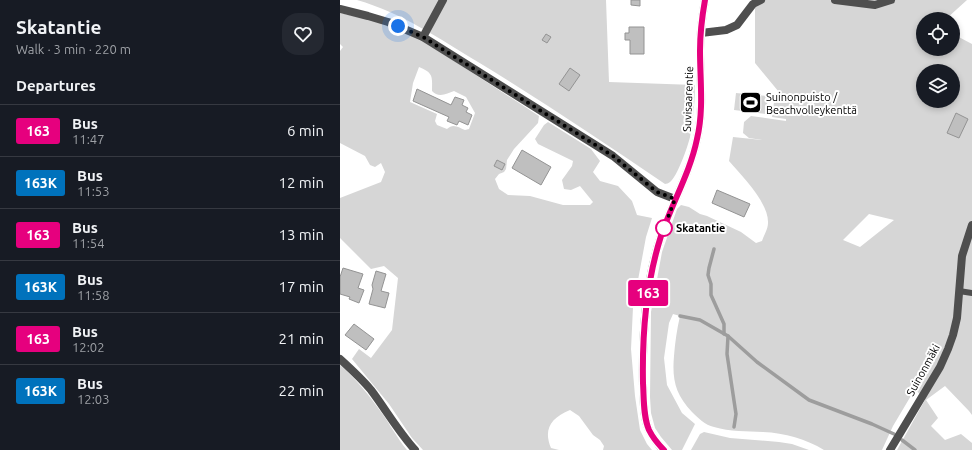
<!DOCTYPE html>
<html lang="en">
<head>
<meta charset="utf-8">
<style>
	body { margin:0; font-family:Ubuntu,sans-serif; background:#242831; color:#f1f3f6; height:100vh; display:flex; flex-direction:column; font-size:15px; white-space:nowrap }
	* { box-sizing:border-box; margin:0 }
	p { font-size:13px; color:#9ea1a6 }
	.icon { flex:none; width:22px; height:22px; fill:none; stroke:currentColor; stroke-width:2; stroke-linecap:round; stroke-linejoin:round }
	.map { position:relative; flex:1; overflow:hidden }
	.panel { display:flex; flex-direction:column; background:#171b24; width:340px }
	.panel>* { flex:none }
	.badge { padding:0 8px; border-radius:3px; font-size:14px; line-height:26px }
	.controls { position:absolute; left:576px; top:12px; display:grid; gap:8px }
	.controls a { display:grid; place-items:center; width:44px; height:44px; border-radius:50%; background:#171b24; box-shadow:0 2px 6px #0003; font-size:20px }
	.you { position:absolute; width:20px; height:20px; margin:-10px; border:3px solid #fff; border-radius:50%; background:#1a73e8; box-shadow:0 0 0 6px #1a73e833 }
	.map>.badge { position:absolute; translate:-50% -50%; box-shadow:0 0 0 2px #fff }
	h2 { padding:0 16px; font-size:15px; line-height:36px }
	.round { display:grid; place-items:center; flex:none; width:42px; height:42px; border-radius:16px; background:#242831 }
	.summary { display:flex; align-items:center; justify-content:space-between; height:68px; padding:0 16px }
	h1 { font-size:19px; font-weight:700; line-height:30px }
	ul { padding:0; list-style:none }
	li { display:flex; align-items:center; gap:12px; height:52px; padding:0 16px; border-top:1px solid #363941 }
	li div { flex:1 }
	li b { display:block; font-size:15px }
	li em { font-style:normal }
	li .badge { min-width:44px; font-weight:700; text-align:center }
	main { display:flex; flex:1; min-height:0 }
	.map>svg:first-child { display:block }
	.green { fill:#d6d6d6; fill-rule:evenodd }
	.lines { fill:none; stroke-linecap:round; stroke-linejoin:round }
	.stream { stroke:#9d9d9d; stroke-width:3.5 }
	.building { fill:#bfbfbf; stroke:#939393 }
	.service { stroke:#4f4f4f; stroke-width:6 }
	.minor { stroke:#4f4f4f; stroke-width:8 }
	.tertiary { stroke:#4f4f4f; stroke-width:8 }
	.line-casing { stroke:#fff; stroke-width:9 }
	.line { stroke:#e6007e; stroke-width:6 }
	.walk { stroke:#000; stroke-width:4; stroke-dasharray:0 7.2 }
	.stop-dot { fill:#fff; stroke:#e6007e; stroke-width:2 }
	.labels { text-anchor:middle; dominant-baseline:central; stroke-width:4; stroke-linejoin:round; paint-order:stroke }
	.poi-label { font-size:11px; fill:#000; stroke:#fff; text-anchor:start }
	.street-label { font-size:11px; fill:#000; stroke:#fff }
	.stop-label { font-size:11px; font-weight:bold; fill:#000; stroke:#fff; text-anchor:start }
</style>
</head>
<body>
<main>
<section class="panel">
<div class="summary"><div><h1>Skatantie</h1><p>Walk · 3 min · 220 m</p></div><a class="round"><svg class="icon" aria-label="heart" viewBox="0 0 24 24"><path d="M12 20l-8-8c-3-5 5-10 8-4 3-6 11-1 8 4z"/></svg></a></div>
<h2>Departures</h2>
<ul>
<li><span class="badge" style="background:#e6007e;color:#fff">163</span><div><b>Bus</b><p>11:47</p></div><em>6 min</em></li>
<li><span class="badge" style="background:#0072bc;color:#fff">163K</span><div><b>Bus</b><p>11:53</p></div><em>12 min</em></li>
<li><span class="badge" style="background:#e6007e;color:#fff">163</span><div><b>Bus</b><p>11:54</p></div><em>13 min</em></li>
<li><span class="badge" style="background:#0072bc;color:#fff">163K</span><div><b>Bus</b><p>11:58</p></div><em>17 min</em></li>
<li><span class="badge" style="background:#e6007e;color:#fff">163</span><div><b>Bus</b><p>12:02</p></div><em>21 min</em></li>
<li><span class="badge" style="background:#0072bc;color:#fff">163K</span><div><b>Bus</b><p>12:03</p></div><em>22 min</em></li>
</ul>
</section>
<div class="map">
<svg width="632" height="450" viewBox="0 0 632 450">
	<rect width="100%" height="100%" fill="#fff"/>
	<g class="green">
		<path d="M 17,0 L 266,0 L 269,82 L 355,85 C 355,102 353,120 350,137 C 348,146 337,177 330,182 C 329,183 326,184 325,184 C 263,142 202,101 138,62 C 98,38 62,13 17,0 Z"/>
		<path d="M 415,0 L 627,0 L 606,19 L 583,19 L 583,49 L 613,49 L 613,34 L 632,44 L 632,415 L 629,411 L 605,386 L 586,400 L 598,418 L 591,426 L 605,440 L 621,434 L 632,443 L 632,450 L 557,450 L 585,400 L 575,389 L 553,426 L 542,450 L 484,450 C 466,439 445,433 423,432 C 407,431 390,432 374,427 C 365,425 358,418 352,412 C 335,394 332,379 334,356 C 335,342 337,329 340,316 L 333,314 L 329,323 L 324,358 L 327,385 L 342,413 L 355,424 L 342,450 L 332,450 L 321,437 L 315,428 L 311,413 L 310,397 L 311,312 L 322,252 L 337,209 L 341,205 L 349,207 L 360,214 L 367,216 L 401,232 L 416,243 L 422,241 C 424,235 428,229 428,223 C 429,203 402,176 389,161 L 393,137 L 422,140 L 409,138 L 403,133 L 404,122 L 411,116 L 446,121 L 446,119 L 432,117 L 434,102 L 448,103 L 415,63 ZM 583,71 L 613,71 L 613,101 L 583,101 ZM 529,214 L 554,220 L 520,247 L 503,240 Z"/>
		<path d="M 0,13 L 32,20 L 56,28 L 82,40 L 199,116 L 198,123 L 174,149 L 167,160 L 166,169 L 164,172 L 159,174 L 155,179 L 159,189 L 168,195 L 190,196 L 223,205 L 250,205 L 253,202 L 240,186 L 231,190 L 224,189 L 222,180 L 232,166 L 233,161 L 198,144 L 195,139 L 204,125 L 208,122 L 251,149 L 260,161 L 253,172 L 260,181 L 278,186 L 292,201 L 297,215 L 312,218 L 306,237 L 293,307 L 291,349 L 295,396 L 300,430 L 307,444 L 312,450 L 263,450 L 264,446 L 260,440 L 253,435 L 239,416 L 230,410 C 211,418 203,429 211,448 L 219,450 L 83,450 L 72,438 L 49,404 L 12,359 L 19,349 L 31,358 L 52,330 L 58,278 L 44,266 L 31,269 L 0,238 L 0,198 L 41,182 L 45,172 L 41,163 L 35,167 L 30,165 L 25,156 L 0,143 L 0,51 L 3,47 L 0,44 ZM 79,67 C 94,73 92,77 92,91 C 98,98 107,94 114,91 L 126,97 L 135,113 L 129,129 L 125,130 C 118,127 113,123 107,129 L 97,125 L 95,121 L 97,114 L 70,102 L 73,83 Z"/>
		<path d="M 396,93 L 428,96 L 426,114 L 394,110 Z"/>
		<path d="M 0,365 C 15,378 29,395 41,412 C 50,424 57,438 67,450 L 0,450 Z"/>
		<path d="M 364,432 L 390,438 L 439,442 L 452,444 L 469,450 L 351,450 L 360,434 Z"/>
	</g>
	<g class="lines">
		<g class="stream">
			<path d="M 374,249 L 369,268 L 368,275 L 371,284 L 371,295 L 384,324 L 384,334"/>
			<path d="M 340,316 L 360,320 L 388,336 L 417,362 L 469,400 L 532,424 L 554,434"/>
			<path d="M 388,336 L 387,354 L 396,414 L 394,427"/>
			<path d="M 562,440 L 575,450"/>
		</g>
	</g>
	<g class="building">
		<path d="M 291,0 L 300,0 L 300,6 L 291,5 Z"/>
		<path d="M 289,27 L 304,27 L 304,54 L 290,54 L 290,40 L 285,40 L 285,33 L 289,33 Z"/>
		<path d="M 206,34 L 211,37 L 207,43 L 202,40 Z"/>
		<path d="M 230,68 L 240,75 L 229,91 L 219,84 Z"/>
		<path d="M 77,89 L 111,105 L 115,97 L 124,100 L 122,105 L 128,108 L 126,112 L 132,115 L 128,125 L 119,121 L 117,125 L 107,121 L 109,117 L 73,101 Z"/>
		<path d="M 616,113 L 628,119 L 619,138 L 607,133 Z"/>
		<path d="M 182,150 L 211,167 L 201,185 L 172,168 Z"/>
		<path d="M 157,160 L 165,164 L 162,170 L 154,166 Z"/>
		<path d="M 377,190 L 410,204 L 404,217 L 372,203 Z"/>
		<path d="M 3,268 L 23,274 L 18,288 L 24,290 L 19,303 L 9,299 L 10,297 L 0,294 L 0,277 Z"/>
		<path d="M 36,271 L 46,274 L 41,291 L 49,293 L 45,308 L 29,304 L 33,289 L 32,285 Z"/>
		<path d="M 14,324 L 34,339 L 26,350 L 5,335 Z"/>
	</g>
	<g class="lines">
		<path class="service" d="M 619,291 L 632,293"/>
		<g class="minor">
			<path d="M 495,0 L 535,5 L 551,0"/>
			<path d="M 0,9 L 28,16 L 48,22 L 83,37 L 273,156 L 317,192 L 335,199"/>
			<path d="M 361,33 L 386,30 L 397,25 L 413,4 L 421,0"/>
			<path d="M 83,37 L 103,0"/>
			<path d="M 0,359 C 11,369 22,379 31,390 C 46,410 58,431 75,450"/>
			<path d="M 550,450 L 600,367 L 608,349 L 613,335 L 617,318 L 622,256 L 632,225"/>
		</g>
		<path class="tertiary" d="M 323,450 C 318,444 313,438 309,430 C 303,417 304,400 303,386 C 302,335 305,284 321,236 C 332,203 350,173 357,139 C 364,110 360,80 360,51 C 360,34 362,17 365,0"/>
	</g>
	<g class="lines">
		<defs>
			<path id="line" d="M 324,450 C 318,444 313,438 309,430 C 303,416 304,398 303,383 C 302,333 306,283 321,236 C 332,203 350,173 357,139 C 364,110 360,80 360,51 C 360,34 362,17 365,0"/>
		</defs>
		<use href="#line" class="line-casing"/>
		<use href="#line" class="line"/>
		<path class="walk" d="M 58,26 L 83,37 L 273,156 L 317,192 L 335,199 L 324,228"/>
	</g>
	<defs>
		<symbol id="stadium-square" viewBox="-11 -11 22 22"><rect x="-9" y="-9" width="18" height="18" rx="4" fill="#000" stroke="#fff"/><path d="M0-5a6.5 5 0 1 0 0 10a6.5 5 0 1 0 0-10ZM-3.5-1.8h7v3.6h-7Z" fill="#fff"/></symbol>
	</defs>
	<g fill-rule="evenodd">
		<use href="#stadium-square" x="398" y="90" width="25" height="25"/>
	</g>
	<circle class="stop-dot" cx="324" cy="228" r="8"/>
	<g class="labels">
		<g class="poi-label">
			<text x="426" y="97">Suinonpuisto /<tspan x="426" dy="13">Beachvolleykenttä</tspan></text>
		</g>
		<g class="street-label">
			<text transform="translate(348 99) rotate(-88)">Suvisaarentie</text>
			<text transform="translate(583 370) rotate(-61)">Suinonmäki</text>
		</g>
		<g class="stop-label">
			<text x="336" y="228">Skatantie</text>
		</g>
	</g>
</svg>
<div class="controls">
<a><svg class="icon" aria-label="locate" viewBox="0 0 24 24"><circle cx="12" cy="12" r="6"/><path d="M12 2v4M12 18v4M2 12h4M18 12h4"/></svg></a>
<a><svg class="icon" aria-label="layers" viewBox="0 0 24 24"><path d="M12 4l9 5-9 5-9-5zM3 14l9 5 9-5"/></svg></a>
</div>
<div class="you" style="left:58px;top:26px"></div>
<b class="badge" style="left:308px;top:293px;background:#e6007e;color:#fff">163</b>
</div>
</main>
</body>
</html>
